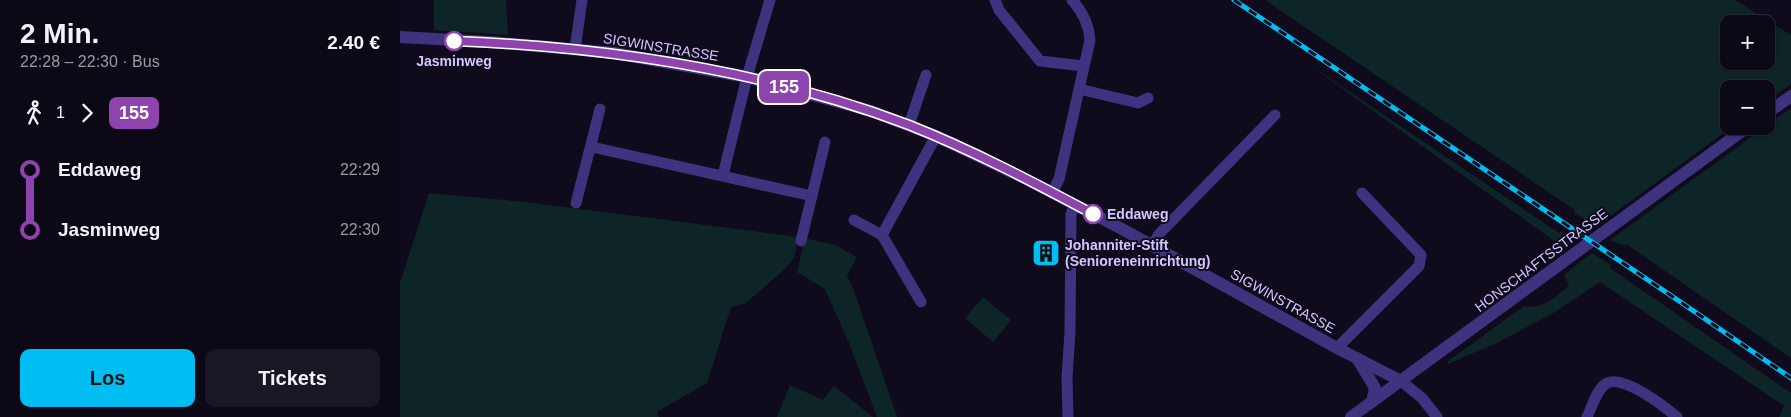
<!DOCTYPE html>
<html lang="de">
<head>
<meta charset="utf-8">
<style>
	body { margin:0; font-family:Helvetica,sans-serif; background:#1a1623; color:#f1f3f6; height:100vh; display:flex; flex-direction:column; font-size:19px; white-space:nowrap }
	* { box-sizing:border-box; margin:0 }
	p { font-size:16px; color:#9a9aa1 }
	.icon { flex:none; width:28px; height:28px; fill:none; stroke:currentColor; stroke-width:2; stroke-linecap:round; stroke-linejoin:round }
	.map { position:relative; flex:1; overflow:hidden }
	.sheet { display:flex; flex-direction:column; background:#0c0816; width:400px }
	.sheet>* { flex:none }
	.badge { padding:0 10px; border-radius:8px; font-size:18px; line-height:32px }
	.fabs { position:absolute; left:1320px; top:15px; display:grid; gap:10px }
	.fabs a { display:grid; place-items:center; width:55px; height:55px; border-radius:10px; background:#0c0816; box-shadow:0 1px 4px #0004,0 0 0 1px #2c2935; font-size:25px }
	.map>.badge { position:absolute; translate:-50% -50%; box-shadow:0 0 0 2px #fff }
	.legs { display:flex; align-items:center; gap:8px; height:55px; padding:0 20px; font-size:16px }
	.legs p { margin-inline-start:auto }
	.headline { display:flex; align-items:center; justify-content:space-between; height:85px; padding:0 20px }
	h1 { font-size:28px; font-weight:700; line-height:38px }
	.cta { display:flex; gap:10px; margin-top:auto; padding:10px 20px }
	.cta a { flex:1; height:58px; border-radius:10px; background:#00bef1; color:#111; font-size:20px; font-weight:700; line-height:58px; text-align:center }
	.cta a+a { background:#1a1623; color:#f1f3f6 }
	ul { padding:0 20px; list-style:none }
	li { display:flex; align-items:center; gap:18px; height:60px; font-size:19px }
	li i { display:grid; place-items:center; width:8px; height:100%; margin:0 6px; background:currentColor }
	li i::after { content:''; width:12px; height:12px; margin:-6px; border:4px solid; border-radius:50%; background:#0c0816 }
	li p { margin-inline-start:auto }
	li:first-child i { background:linear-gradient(#0000 50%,currentColor 0) }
	li:last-child i { background:linear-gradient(currentColor 50%,#0000 0) }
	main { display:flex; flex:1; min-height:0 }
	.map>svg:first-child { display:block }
	.green { fill:#0d2527; fill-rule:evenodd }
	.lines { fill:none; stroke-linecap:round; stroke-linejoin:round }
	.minor { stroke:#3e337e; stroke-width:11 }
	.tertiary { stroke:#3e337e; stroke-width:12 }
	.rail-casing { stroke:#00bef1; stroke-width:5 }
	.rail { stroke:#100a1d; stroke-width:3; stroke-dasharray:9; stroke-linecap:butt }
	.line-1-casing { stroke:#fff; stroke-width:11 }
	.line-1 { stroke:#8e44ad; stroke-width:8 }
	.stop-1-dot { fill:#fff; stroke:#8e44ad; stroke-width:2.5 }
	.labels { text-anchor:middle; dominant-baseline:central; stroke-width:4; stroke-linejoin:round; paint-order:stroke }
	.street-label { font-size:14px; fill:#d3c6ff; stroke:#100a1d }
	.stop-label { font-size:14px; font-weight:bold; fill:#d3c6ff; stroke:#100a1d }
	.poi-label { font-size:14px; font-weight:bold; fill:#d3c6ff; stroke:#100a1d; text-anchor:start }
</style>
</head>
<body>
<main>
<section class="sheet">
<div class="headline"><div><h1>2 Min.</h1><p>22:28 – 22:30 · Bus</p></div><b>2.40 €</b></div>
<div class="legs"><svg class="icon" aria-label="walk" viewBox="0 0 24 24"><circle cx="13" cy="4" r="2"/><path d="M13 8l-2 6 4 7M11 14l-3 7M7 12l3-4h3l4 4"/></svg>1<svg class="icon" aria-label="forward" viewBox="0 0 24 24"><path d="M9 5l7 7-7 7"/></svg><b class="badge" style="background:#8e44ad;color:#fff">155</b></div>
<ul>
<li><i style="color:#8e44ad"></i><b>Eddaweg</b><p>22:29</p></li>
<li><i style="color:#8e44ad"></i><b>Jasminweg</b><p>22:30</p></li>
</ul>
<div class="cta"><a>Los</a><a>Tickets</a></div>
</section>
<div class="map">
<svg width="1391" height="417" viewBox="0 0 1391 417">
	<rect width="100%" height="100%" fill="#100a1d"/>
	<g class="green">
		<path d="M 34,0 L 106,0 L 108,35 L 34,30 Z"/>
		<path d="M 865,0 L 1335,0 L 1391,35 L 1391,84 L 1366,102 L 1366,89 L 1329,89 L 1329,126 L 1333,126 L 1197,226 L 1174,213 L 1175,210 ZM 1329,24 L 1366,24 L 1366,61 L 1329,61 Z"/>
		<path d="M 904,61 L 1159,233 L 1161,231 L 1174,241 L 1164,248 Z"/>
		<path d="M 1391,108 L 1391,358 L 1226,244 L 1224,246 L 1210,240 Z"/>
		<path d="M 29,193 L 125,202 L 399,237 L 394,257 L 387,267 L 346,303 L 331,307 L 307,383 L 257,412 L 259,417 L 0,417 L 0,283 Z"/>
		<path d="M 405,238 L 435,245 L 457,257 L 447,276 L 454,291 L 497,417 L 477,417 L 449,343 L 425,289 L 397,272 Z"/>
		<path d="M 1192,253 L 1211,265 L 1210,268 L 1391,393 L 1391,417 L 1379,417 L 1384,406 L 1200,282 L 1155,312 L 1097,343 L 1048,364 L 1048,361 L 1124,306 C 1143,310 1155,297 1169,286 L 1164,275 Z"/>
		<path d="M 583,297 L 611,320 L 593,342 L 565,318 Z"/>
		<path d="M 390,385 L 423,400 L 434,386 L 473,417 L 377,417 Z"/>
	</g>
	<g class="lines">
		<g class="minor">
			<path d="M 595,0 L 599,10 L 640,61 L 683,66"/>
			<path d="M 175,49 L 182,0"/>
			<path d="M 679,89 L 738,103 L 748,98"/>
			<path d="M 509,125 L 526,75"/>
			<path d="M 192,147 L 412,196"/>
			<path d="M 323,175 L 347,77 L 370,0"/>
			<path d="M 652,193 L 659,179 L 690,40 C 689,24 683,12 672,0"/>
			<path d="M 176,203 L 200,109"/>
			<path d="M 454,220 L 482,235"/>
			<path d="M 401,241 L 425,142"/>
			<path d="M 752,246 L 759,234 L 875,115"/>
			<path d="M 521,302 L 482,235 L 536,136"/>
			<path d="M 937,348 L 1019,266 L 1021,255 L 962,193"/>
			<path d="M 1001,381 L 1022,398 L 1037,417"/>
			<path d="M 668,417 L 667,377 L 670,332 L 671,214 L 675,205"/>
			<path d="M 1187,417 C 1192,407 1197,388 1207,383 C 1224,375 1264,406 1277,417"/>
		</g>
		<g class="tertiary">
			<path d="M 0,37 L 90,42 L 214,53 L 347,77 L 471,111 L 536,136 L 622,177 L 722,229 L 937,348 L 1001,381"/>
			<path d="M 1366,114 L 1391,96"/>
			<path d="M 957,358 L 975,388 L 972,402"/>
			<path d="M 951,417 C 1084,321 1216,223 1349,126"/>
		</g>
		<defs>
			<path id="rail" d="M 834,0 L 1282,303 L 1391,378"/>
		</defs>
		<use href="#rail" class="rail-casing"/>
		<use href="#rail" class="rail"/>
	</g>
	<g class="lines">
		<defs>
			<path id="line-1" d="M 54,41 C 208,47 364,70 509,125 C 572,150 633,182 693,214"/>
		</defs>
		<use href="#line-1" class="line-1-casing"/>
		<use href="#line-1" class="line-1"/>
	</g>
	<defs>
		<symbol id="building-square" viewBox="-11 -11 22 22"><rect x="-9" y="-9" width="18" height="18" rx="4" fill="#00bef1" stroke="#100a1d"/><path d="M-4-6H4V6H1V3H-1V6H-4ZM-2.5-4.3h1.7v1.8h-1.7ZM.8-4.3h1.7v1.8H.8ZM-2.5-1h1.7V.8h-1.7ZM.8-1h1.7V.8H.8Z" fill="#111"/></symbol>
	</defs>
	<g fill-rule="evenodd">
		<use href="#building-square" x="630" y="237" width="32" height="32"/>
	</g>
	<g class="stop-1-dot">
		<circle cx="54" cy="41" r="9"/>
		<circle cx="693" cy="214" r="9"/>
	</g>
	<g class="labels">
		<g class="street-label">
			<text transform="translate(261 47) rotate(9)">SIGWINSTRASSE</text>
			<text transform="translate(1141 260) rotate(-37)">HONSCHAFTSSTRASSE</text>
			<text transform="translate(883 301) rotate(29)">SIGWINSTRASSE</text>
		</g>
		<g class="stop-label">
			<text x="54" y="61">Jasminweg</text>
			<text x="707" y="214" text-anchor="start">Eddaweg</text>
		</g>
		<g class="poi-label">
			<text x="665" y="245">Johanniter-Stift<tspan x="665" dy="16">(Senioreneinrichtung)</tspan></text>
		</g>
	</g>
</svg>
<div class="fabs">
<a>+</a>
<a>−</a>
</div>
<b class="badge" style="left:384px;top:87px;background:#8e44ad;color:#fff">155</b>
</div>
</main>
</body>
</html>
